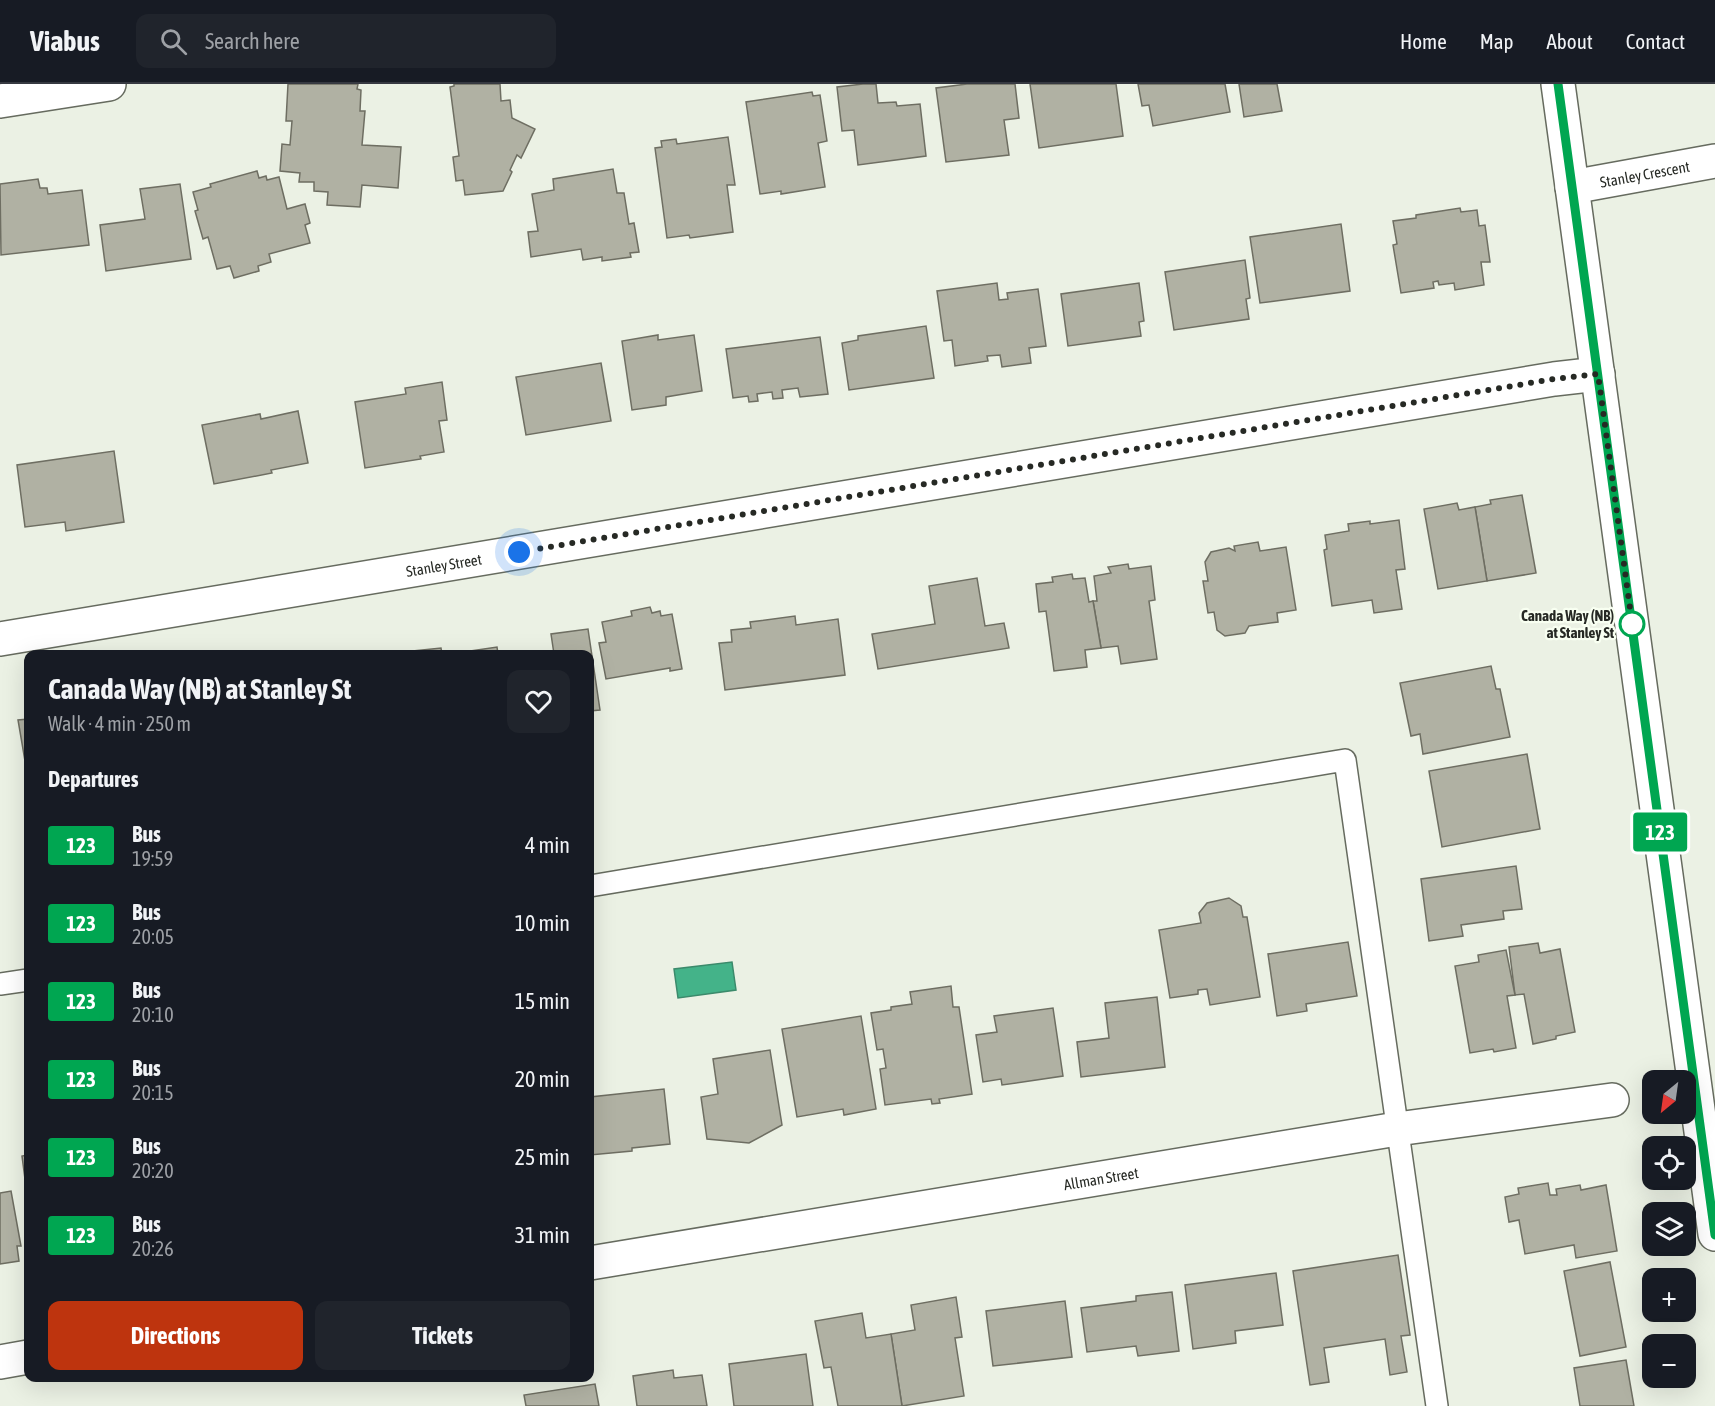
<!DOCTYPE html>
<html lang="en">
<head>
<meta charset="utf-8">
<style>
	body { margin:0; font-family:"Asap Condensed",sans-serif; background:#20242c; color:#f1f3f6; height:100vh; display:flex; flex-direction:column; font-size:22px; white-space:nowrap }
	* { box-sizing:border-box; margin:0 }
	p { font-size:20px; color:#9ea1a6 }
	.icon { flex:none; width:33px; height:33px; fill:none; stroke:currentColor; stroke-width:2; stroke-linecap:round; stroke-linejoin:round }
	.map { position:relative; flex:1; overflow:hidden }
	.details { position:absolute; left:24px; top:566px; width:570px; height:732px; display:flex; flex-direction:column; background:#171b24; border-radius:12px; box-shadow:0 6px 24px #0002 }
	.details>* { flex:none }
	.badge { padding:0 12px; border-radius:4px; font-size:21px; line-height:39px }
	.needle { width:39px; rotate:209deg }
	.controls { position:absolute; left:1642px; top:986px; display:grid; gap:12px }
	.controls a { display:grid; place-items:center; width:54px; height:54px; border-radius:12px; background:#171b24; box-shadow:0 6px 24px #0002; font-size:30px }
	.you { position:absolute; width:30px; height:30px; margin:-15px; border:4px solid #fff; border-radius:50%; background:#1a73e8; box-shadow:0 0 0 9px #1a73e833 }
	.map>.badge { position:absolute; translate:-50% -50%; box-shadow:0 0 0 3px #fff }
	h2 { padding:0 24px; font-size:22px; line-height:54px }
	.round { display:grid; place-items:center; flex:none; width:63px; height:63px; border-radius:12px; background:#20242c }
	.overview { display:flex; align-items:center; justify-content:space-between; height:102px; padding:0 24px }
	h1 { font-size:28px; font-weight:700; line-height:45px }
	.action { display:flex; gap:12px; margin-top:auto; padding:12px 24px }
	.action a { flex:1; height:69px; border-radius:12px; background:#be340e; color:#fff; font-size:24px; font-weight:700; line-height:69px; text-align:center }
	.action a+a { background:#20242c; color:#f1f3f6 }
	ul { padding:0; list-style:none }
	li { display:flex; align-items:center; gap:18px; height:78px; padding:0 24px }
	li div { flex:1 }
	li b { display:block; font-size:22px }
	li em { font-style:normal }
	li .badge { min-width:66px; font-weight:700; text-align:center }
	header { display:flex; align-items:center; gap:36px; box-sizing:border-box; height:84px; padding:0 30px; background:#171b24; border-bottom:2px solid #363941 }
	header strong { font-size:28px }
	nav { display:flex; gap:33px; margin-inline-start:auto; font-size:21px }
	.search { width:420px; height:54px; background:#20242c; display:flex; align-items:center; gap:15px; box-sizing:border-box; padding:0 21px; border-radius:12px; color:#9ea1a6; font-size:22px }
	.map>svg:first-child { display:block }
	.water { fill:#44b389; stroke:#3b8a6b; stroke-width:1.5 }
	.building { fill:#b0b1a3; stroke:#6e6e62; stroke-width:1.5 }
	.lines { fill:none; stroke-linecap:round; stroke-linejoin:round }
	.service-casing { stroke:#666b5f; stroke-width:24 }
	.minor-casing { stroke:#666b5f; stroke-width:36 }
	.secondary-casing { stroke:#666b5f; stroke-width:36 }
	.service { stroke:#fff; stroke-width:21 }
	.minor { stroke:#fff; stroke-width:33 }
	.secondary { stroke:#fff; stroke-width:33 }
	.line-casing { stroke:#fff; stroke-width:14 }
	.line { stroke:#00a651; stroke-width:9 }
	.walk { stroke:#262924; stroke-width:6; stroke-dasharray:0 10.8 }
	.stop-dot { fill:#fff; stroke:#00a651; stroke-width:3 }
	.labels { text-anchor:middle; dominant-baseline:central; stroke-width:4.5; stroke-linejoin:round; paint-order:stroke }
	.street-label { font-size:15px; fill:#262924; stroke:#f8fff1 }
	.stop-label { font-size:15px; font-weight:bold; fill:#262924; stroke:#f8fff1; text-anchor:end }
</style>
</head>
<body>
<header>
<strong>Viabus</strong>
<div class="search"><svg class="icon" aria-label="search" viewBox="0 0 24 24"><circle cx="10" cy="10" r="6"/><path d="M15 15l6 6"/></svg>Search here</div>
<nav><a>Home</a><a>Map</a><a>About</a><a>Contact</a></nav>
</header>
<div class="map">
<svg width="1715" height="1322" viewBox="0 0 1715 1322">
	<rect width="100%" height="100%" fill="#ebf1e4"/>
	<path class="water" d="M 732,878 L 736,906 L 678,914 L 674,885 Z"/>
	<g class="building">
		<path d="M 288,0 L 358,0 L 357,5 L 361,6 L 360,27 L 365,27 L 362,61 L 401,63 L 398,104 L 362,101 L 360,123 L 327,121 L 328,108 L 314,107 L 314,98 L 299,98 L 300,89 L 280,87 L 282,60 L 290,61 L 292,37 L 286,37 Z"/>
		<path d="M 454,0 L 500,0 L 501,17 L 510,16 L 512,34 L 535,45 L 521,74 L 517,71 L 510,86 L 512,88 L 503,107 L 465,111 L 463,96 L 456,97 L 453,73 L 459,72 L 450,3 L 454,2 Z"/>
		<path d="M 863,0 L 876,0 L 878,19 L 896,18 L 897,22 L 920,20 L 926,72 L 858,81 L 854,46 L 842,47 L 837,3 Z"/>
		<path d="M 967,0 L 1015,0 L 1019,34 L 1004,36 L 1009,71 L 946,78 L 936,4 Z"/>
		<path d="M 1030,0 L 1116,0 L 1123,52 L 1039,64 Z"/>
		<path d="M 1138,0 L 1225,0 L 1230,28 L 1153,42 L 1149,21 L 1142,22 Z"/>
		<path d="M 1239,0 L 1277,0 L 1282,27 L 1244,33 Z"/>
		<path d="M 812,8 L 813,12 L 820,11 L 827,57 L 818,59 L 825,103 L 781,110 L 781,107 L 760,110 L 746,18 Z"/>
		<path d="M 728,53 L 735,101 L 727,101 L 733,148 L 690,154 L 689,151 L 667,154 L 655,64 L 662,63 L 661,57 L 676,55 L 677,60 Z"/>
		<path d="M 613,85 L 617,109 L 624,109 L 629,140 L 634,139 L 639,168 L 630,169 L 631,173 L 602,177 L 602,173 L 583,176 L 581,165 L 531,173 L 528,148 L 538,147 L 532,110 L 554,106 L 553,95 Z"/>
		<path d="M 257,87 L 259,94 L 266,92 L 267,96 L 279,93 L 287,125 L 305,120 L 310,139 L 305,141 L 310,159 L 269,170 L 271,178 L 258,182 L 259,187 L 234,194 L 230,182 L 217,185 L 208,153 L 203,155 L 195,127 L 198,126 L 193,108 L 211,103 L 210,100 Z"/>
		<path d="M 38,95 L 40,104 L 47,104 L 48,110 L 82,106 L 89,161 L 1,171 L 0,100 Z"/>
		<path d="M 180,100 L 191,175 L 106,187 L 100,141 L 145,135 L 140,105 Z"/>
		<path d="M 1460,124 L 1461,128 L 1477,126 L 1479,142 L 1485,141 L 1490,178 L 1481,178 L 1484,201 L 1455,206 L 1454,199 L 1439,201 L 1438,197 L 1433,198 L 1434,204 L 1401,209 L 1393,161 L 1397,160 L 1393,137 L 1416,134 L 1416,131 Z"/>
		<path d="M 1341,140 L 1350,207 L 1260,219 L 1250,153 Z"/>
		<path d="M 1245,176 L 1250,214 L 1246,215 L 1249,235 L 1174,246 L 1165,188 Z"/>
		<path d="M 997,199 L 999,216 L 1008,215 L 1007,209 L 1038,205 L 1046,262 L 1029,264 L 1031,279 L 1002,283 L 1000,271 L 987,272 L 988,277 L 955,282 L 952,256 L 944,257 L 937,207 Z"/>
		<path d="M 1139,199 L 1144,237 L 1139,238 L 1141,252 L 1068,262 L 1061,210 Z"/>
		<path d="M 926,242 L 934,294 L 849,306 L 842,259 L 858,256 L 858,252 Z"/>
		<path d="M 658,251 L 658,256 L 694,251 L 702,307 L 666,313 L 666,321 L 632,326 L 622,257 Z"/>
		<path d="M 820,253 L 828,310 L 800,313 L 798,304 L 782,306 L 783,314 L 773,315 L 772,308 L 757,310 L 758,317 L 749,318 L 748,312 L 733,314 L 726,265 Z"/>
		<path d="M 601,279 L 611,337 L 526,351 L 516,293 Z"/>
		<path d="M 442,298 L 447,336 L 439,337 L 444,368 L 420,372 L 421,375 L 365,384 L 355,318 L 406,310 L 405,304 Z"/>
		<path d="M 298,327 L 308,379 L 271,386 L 272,389 L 214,400 L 202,341 L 260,330 L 261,335 Z"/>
		<path d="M 114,367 L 124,438 L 66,447 L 65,438 L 25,443 L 17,381 Z"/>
		<path d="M 1522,411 L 1536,489 L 1487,497 L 1475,423 L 1491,420 L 1490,416 Z"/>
		<path d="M 1457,419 L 1459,426 L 1475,423 L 1487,497 L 1438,505 L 1424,425 Z"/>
		<path d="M 1399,436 L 1405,485 L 1396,486 L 1402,525 L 1374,529 L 1372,516 L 1332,522 L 1324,466 L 1327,465 L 1325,451 L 1349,447 L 1348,440 L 1370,437 L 1370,440 Z"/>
		<path d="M 1258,458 L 1260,467 L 1286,463 L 1296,526 L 1277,529 L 1278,538 L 1249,542 L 1245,549 L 1225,552 L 1217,546 L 1214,528 L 1208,529 L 1203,497 L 1208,497 L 1205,478 L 1211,468 L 1229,464 L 1235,467 L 1234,462 Z"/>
		<path d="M 1128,480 L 1129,485 L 1151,482 L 1155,516 L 1149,517 L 1157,575 L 1121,580 L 1118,562 L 1101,564 L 1093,517 L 1097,517 L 1094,492 L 1111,489 L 1108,483 Z"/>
		<path d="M 1072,490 L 1073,495 L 1085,494 L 1089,518 L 1093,517 L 1101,564 L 1085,566 L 1087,583 L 1054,587 L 1046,527 L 1039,528 L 1036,500 L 1053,498 L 1052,493 Z"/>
		<path d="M 977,494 L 985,542 L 1004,539 L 1009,564 L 878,585 L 872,550 L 935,540 L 929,502 Z"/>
		<path d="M 650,523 L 652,529 L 660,527 L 661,532 L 672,530 L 682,585 L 670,587 L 670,584 L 606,595 L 599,559 L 606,558 L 602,538 L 632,532 L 631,527 Z"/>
		<path d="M 795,532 L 796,541 L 838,535 L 845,591 L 725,606 L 719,559 L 732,558 L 731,546 L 751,544 L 750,538 Z"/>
		<path d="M 588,545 L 600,626 L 590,627 L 590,570 L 554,570 L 551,550 Z"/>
		<path d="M 497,563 L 498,570 L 464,570 L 464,568 Z"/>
		<path d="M 441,564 L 442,570 L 413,570 L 413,567 Z"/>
		<path d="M 1491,582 L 1496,605 L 1500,605 L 1510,653 L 1423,670 L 1420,650 L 1411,652 L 1400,599 Z"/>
		<path d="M 28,635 L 28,677 L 25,677 L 18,636 Z"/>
		<path d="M 1527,670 L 1540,745 L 1442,763 L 1429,687 Z"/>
		<path d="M 1516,782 L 1522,825 L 1503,827 L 1504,835 L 1461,841 L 1463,852 L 1429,857 L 1421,795 Z"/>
		<path d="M 1229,814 L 1241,822 L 1243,833 L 1247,833 L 1260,913 L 1210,921 L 1207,905 L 1198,906 L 1198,910 L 1170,914 L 1159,846 L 1201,839 L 1199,829 L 1207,819 Z"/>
		<path d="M 1348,858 L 1357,912 L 1306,920 L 1307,927 L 1277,932 L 1268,870 Z"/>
		<path d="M 1538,859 L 1540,869 L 1560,865 L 1575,948 L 1556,952 L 1556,955 L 1533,960 L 1524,910 L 1515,911 L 1509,863 Z"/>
		<path d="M 1506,866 L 1515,911 L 1507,912 L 1516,964 L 1494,968 L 1493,965 L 1470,969 L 1455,882 L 1479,878 L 1478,871 Z"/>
		<path d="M 951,902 L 953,923 L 959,923 L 972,1010 L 939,1015 L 940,1019 L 932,1020 L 931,1015 L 885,1021 L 880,985 L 886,984 L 883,965 L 877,966 L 871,929 L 891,926 L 891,923 L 912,920 L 910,908 Z"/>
		<path d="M 1157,913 L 1165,983 L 1081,993 L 1077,958 L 1109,954 L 1105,919 Z"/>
		<path d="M 1053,924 L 1063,992 L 1002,1001 L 1001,995 L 983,998 L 976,951 L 997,948 L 994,932 Z"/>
		<path d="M 861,932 L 876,1025 L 844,1031 L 843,1025 L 797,1033 L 782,945 Z"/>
		<path d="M 770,966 L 782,1041 L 749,1059 L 707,1055 L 701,1013 L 718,1010 L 713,975 Z"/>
		<path d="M 664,1005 L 670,1060 L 632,1064 L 632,1067 L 590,1071 L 590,1013 Z"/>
		<path d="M 28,1071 L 28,1118 L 22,1072 Z"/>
		<path d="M 1548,1099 L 1550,1111 L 1557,1111 L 1556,1105 L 1580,1101 L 1581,1106 L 1606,1101 L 1617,1167 L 1576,1174 L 1574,1161 L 1525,1170 L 1519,1136 L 1509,1138 L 1505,1113 L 1519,1110 L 1518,1104 Z"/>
		<path d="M 11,1107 L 21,1162 L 17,1162 L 19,1177 L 0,1180 L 0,1109 Z"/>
		<path d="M 1398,1171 L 1410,1251 L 1401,1252 L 1407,1288 L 1390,1291 L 1385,1255 L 1324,1264 L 1329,1298 L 1310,1301 L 1293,1187 Z"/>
		<path d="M 1610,1178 L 1626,1263 L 1580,1272 L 1564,1187 Z"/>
		<path d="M 1276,1189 L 1283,1241 L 1235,1247 L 1236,1259 L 1193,1265 L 1185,1201 Z"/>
		<path d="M 1172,1208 L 1179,1267 L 1138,1272 L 1136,1262 L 1087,1268 L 1081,1224 L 1136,1217 L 1136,1212 Z"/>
		<path d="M 956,1213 L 962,1253 L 955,1254 L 964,1312 L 902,1322 L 891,1250 L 915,1246 L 911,1221 Z"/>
		<path d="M 1065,1217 L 1072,1273 L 993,1282 L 986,1227 Z"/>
		<path d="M 862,1229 L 866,1254 L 891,1250 L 902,1322 L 838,1322 L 831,1283 L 824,1284 L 815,1237 Z"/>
		<path d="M 806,1270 L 813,1322 L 734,1322 L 729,1280 Z"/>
		<path d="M 1626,1276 L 1634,1322 L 1580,1322 L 1574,1284 Z"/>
		<path d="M 673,1286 L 674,1294 L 702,1291 L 707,1322 L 637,1322 L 633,1292 Z"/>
		<path d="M 595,1300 L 599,1322 L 526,1322 L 524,1311 Z"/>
	</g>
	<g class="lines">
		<defs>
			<g id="service">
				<path d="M 590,802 L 1345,676 L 1437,1322"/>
				<path d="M 0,900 L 28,896"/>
			</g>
			<g id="minor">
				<path d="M 0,17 L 109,0"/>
				<path id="s1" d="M 1572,103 L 1715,77"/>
				<path id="s2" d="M 0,555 L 1554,295 L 1598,290"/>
				<path id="s3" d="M 590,1179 L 1397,1045 L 1612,1016"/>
				<path d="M 0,1278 L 28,1273"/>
			</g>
			<path id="secondary" d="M 1558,0 L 1715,1150"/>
		</defs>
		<use href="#service" class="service-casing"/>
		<use href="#minor" class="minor-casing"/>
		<use href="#secondary" class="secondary-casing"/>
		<use href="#service" class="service"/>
		<use href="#minor" class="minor"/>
		<use href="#secondary" class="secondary"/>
	</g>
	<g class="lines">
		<defs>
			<path id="line" d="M 1558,0 L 1715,1151"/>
		</defs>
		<use href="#line" class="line-casing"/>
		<use href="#line" class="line"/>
		<path class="walk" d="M 519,468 L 1554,295 L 1598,290 L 1633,546 L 1632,540"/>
	</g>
	<circle class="stop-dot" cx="1632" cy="540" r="12"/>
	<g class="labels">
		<g class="street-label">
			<text stroke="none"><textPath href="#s1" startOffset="74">Stanley Crescent</textPath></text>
			<text stroke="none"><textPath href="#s2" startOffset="450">Stanley Street</textPath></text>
			<text stroke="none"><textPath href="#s3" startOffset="518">Allman Street</textPath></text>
		</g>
		<g class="stop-label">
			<text x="1614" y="531">Canada Way (NB)<tspan x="1614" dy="17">at Stanley St</tspan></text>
		</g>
	</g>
</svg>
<div class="controls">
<a><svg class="needle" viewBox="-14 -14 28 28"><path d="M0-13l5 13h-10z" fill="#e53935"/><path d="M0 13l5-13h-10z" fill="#9ea1a6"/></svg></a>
<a><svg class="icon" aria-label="locate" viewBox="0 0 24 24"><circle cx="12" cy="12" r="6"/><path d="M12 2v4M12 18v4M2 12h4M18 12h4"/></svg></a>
<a><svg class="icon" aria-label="layers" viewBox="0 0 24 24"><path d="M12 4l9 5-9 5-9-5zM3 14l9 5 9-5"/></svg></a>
<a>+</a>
<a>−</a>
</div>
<div class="you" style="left:519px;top:468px"></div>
<b class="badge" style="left:1660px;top:748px;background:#00a651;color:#fff">123</b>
<section class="details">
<div class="overview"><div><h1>Canada Way (NB) at Stanley St</h1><p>Walk · 4 min · 250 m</p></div><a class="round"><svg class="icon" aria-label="heart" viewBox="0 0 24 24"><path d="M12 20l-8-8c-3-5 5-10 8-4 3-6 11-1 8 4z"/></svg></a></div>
<h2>Departures</h2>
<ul>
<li><span class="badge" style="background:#00a651;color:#fff">123</span><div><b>Bus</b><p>19:59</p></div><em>4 min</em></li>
<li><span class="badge" style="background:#00a651;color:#fff">123</span><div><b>Bus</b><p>20:05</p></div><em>10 min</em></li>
<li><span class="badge" style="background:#00a651;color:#fff">123</span><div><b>Bus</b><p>20:10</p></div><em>15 min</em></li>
<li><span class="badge" style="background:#00a651;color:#fff">123</span><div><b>Bus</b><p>20:15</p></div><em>20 min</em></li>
<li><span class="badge" style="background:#00a651;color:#fff">123</span><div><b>Bus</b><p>20:20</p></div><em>25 min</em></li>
<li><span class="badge" style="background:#00a651;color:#fff">123</span><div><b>Bus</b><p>20:26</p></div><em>31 min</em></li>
</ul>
<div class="action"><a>Directions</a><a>Tickets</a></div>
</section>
</div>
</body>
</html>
